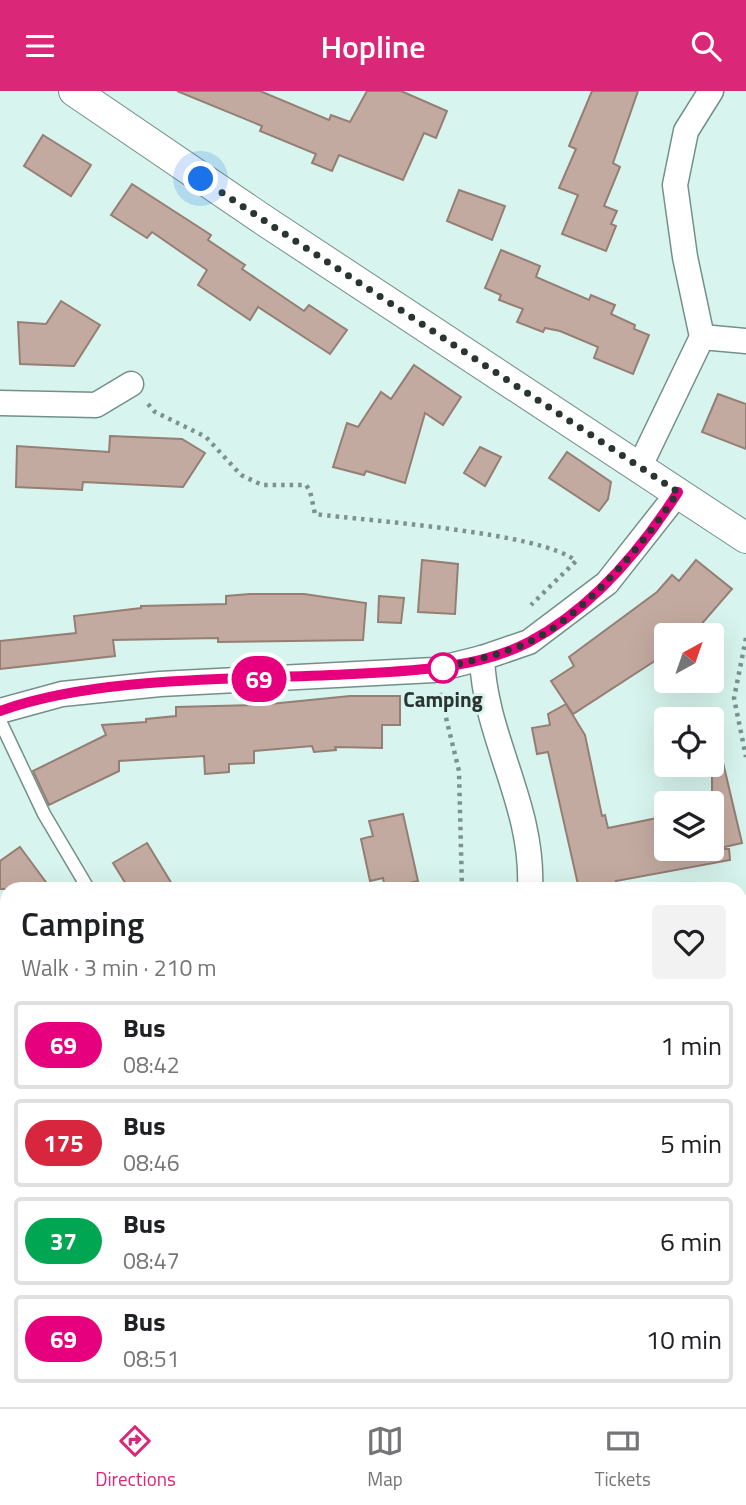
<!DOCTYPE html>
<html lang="en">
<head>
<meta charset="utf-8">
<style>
	body { margin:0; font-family:"Titillium Web",sans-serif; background:#f2f2f2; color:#202124; height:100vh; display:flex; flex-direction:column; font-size:26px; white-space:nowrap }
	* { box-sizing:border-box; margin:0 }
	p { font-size:23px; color:#757577 }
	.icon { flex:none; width:38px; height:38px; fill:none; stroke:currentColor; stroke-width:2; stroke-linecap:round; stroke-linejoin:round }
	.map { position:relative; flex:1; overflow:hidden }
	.drawer { position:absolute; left:0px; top:791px; width:747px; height:525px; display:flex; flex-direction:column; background:#fff; border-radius:21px 21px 0 0; box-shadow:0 7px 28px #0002 }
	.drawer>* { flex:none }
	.badge { padding:0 14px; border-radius:23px; font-size:24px; line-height:46px }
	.needle { width:46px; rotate:40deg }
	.fabs { position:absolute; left:654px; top:532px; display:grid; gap:14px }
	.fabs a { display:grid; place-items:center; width:70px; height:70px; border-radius:7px; background:#fff; box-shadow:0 7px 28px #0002; font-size:35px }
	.you { position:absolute; width:35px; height:35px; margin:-18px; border:5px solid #fff; border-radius:50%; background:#1a73e8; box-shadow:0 0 0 10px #1a73e833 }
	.map>.badge { position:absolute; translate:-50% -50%; box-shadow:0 0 0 4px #fff }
	.round { display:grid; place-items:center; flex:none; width:74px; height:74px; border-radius:7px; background:#f2f2f2 }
	.summary { display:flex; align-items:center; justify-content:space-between; height:119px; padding:0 21px }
	h1 { font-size:33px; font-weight:600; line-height:52px }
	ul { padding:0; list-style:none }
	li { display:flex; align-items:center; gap:21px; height:88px; margin:0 14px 10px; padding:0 7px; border:4px solid #e0e0e0; border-radius:7px }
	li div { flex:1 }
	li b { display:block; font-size:26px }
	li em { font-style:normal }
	li .badge { min-width:77px; font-weight:700; text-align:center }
	header { display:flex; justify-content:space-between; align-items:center; height:91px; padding:0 21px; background:#db2777; color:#fff; font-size:32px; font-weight:600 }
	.menu { display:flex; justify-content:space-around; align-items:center; height:98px; border-top:2px solid #e0e0e0; background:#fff; font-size:19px; color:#757577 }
	.menu a { display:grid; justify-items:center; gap:4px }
	.menu .on { color:#db2777 }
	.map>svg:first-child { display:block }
	.green { fill:#a0eada }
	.building { fill:#c3aaa0; stroke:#957e74; stroke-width:2 }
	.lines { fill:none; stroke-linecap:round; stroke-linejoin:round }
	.service-casing { stroke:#748f89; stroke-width:15 }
	.minor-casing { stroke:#748f89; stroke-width:27 }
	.tertiary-casing { stroke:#748f89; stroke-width:32 }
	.path { stroke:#7e928d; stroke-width:4.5; stroke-dasharray:3.5 5; stroke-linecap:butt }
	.service { stroke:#fff; stroke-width:12 }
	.minor { stroke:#fff; stroke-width:24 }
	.tertiary { stroke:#fff; stroke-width:30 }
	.line-casing { stroke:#fff; stroke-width:16 }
	.line { stroke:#e6007e; stroke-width:10 }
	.walk { stroke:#2a3532; stroke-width:7; stroke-dasharray:0 12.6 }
	.stop-dot { fill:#fff; stroke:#e6007e; stroke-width:3.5 }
	.labels { text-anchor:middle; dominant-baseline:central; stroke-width:6; stroke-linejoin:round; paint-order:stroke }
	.stop-label { font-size:21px; font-weight:bold; fill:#2a3532; stroke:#d7f5ee }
</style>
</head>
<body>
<header><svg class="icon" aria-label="menu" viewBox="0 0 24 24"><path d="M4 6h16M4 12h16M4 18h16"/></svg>Hopline<svg class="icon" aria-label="search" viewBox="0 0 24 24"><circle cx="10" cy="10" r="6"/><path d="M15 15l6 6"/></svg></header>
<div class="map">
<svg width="746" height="1316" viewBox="0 0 746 1316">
	<rect width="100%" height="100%" fill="#d7f5ee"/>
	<g class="green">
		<path d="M 746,1204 L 746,1316 L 645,1316 L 650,1309 L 740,1309 L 740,1206 Z"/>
		<path d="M 395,1309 L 609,1309 L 619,1316 L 388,1316 Z"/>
	</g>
	<g class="building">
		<path d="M 177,0 L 260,0 L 329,29 L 331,24 L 350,31 L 367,0 L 401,0 L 447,20 L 436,47 L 424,42 L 403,89 L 339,64 L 332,80 L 312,72 L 316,63 L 260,40 L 262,35 Z"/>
		<path d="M 592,0 L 638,0 L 613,72 L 620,76 L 604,115 L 617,120 L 611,133 L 616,135 L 606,160 L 562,143 L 578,104 L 559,97 L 576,58 L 569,55 Z"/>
		<path d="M 43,44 L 91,74 L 71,105 L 24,75 Z"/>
		<path d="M 132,93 L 211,144 L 208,149 L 245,174 L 242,178 L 304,220 L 309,214 L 347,239 L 330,263 L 258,216 L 250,229 L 198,194 L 207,179 L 152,141 L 147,147 L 111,124 Z"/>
		<path d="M 459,99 L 505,115 L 492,149 L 447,130 Z"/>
		<path d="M 501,159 L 540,175 L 536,186 L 589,209 L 591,204 L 615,214 L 611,223 L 635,234 L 634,238 L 649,244 L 633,283 L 594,267 L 598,256 L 560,240 L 545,237 L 543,241 L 517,231 L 523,218 L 499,209 L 501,204 L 485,197 Z"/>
		<path d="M 61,210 L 100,234 L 74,275 L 20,273 L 18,231 L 46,233 Z"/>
		<path d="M 414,274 L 461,306 L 443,334 L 425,322 L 405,392 L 366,380 L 364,384 L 333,376 L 347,332 L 358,336 L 381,301 L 391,308 Z"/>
		<path d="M 718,303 L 746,313 L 746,358 L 702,341 Z"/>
		<path d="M 110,345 L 182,348 L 205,362 L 183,396 L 83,391 L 82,399 L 16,396 L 17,355 L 109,361 Z"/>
		<path d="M 480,356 L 501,366 L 485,395 L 464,382 Z"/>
		<path d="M 567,361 L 611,391 L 608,408 L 599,420 L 549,387 Z"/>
		<path d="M 422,469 L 458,473 L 455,523 L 418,521 Z"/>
		<path d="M 696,469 L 732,498 L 692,544 L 667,544 L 667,562 L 573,623 L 551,590 L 574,575 L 569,566 L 657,501 L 672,484 L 679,490 Z"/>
		<path d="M 250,503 L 304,503 L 366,512 L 363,549 L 218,551 L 218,547 L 113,549 L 115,565 L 0,578 L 0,550 L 76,542 L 74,525 L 141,517 L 141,515 L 226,513 L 226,505 Z"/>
		<path d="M 379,505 L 404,507 L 401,532 L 378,531 Z"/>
		<path d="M 350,605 L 400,605 L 400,634 L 382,634 L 382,657 L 335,656 L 336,659 L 314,661 L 312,655 L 254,660 L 254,672 L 229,673 L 229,681 L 205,683 L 204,665 L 119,670 L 119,680 L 49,714 L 33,680 L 106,644 L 102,634 L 146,631 L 146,628 L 176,625 L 176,616 L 260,614 Z"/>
		<path d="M 566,613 L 585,644 L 602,725 L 605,724 L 608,737 L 667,725 L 667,758 L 712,758 L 712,664 L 721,663 L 742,752 L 716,758 L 729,758 L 730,769 L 616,790 L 617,794 L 600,798 L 579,798 L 548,661 L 537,663 L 532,637 L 550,634 L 548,623 Z"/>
		<path d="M 403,723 L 418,790 L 385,797 L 383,787 L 370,790 L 361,748 L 373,745 L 369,730 Z"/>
		<path d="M 147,752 L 175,798 L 129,798 L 113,772 Z"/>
		<path d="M 20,756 L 51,798 L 0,798 L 0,770 Z"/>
	</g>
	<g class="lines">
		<defs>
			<path id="service" d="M 0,630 L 44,723 L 86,794"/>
			<g id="minor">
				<path d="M 702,246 L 746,250"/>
				<path d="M 0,312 L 96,314 L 131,293"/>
				<path d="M 639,377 L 702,246 L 685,166 L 675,94 L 686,40 L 711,0"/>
				<path d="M 482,567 C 485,648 534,713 530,798"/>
				<path d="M 0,620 L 62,603 L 160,593 L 434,579 L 482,567 L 529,551 L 607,492 L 678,402"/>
				<path d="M 740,1096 L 746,1097"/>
				<path d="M 0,1138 L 7,1136"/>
			</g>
			<path id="tertiary" d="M 74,0 L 265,130 L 746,447"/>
		</defs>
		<use href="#service" class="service-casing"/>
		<use href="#minor" class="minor-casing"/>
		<use href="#tertiary" class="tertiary-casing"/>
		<g class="path">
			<path d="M 148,313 L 155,321 L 206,346 L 241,384 L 262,394 L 306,394 L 310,400 L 315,423 C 368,430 541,441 576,470 L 531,514"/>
			<path d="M 746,547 L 734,607 L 746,666"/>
			<path d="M 440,602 L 459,680 L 462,798"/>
			<path d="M 444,616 L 464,615"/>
			<path d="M 740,805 L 746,804"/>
			<path d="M 740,825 L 746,824"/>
			<path d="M 740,962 L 746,962"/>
			<path d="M 740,1238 L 746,1232"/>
			<path d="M 0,1272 L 7,1276"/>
			<path d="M 68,1309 L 81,1316"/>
			<path d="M 41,1316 L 45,1309"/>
			<path d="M 443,1316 L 447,1309"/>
			<path d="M 708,1316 L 712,1309"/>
		</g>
		<use href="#service" class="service"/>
		<use href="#minor" class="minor"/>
		<use href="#tertiary" class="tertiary"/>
	</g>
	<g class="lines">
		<defs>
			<path id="line" d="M 0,620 C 100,584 246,589 353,583 C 410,580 477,578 529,551 C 591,518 641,459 678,401"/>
		</defs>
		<use href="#line" class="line-casing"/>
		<use href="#line" class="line"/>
		<path class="walk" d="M 201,88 L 678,401 C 646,451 582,527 527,552 C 498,565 465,571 434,579 L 443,577"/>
	</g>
	<circle class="stop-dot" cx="443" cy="577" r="14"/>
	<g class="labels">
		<g class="stop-label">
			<text x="443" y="608">Camping</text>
		</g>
	</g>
</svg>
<div class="fabs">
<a><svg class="needle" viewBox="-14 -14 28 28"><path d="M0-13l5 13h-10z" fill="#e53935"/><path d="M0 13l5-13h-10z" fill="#757577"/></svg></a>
<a><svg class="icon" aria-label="locate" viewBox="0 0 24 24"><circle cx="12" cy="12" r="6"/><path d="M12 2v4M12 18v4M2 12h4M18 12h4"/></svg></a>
<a><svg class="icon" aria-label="layers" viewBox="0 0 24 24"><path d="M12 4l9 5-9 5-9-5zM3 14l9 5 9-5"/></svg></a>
</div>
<div class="you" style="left:201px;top:88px"></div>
<b class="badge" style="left:259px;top:588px;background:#e6007e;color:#fff">69</b>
<section class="drawer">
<div class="summary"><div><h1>Camping</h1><p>Walk · 3 min · 210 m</p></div><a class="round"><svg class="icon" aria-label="heart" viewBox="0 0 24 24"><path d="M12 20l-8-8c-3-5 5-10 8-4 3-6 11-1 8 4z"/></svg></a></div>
<ul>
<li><span class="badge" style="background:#e6007e;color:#fff">69</span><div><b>Bus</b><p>08:42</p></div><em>1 min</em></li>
<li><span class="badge" style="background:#d7263d;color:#fff">175</span><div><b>Bus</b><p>08:46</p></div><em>5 min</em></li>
<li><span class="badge" style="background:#00a651;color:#fff">37</span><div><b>Bus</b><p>08:47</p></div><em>6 min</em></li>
<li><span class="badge" style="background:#e6007e;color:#fff">69</span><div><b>Bus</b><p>08:51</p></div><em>10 min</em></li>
</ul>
</section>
</div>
<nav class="menu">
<a class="on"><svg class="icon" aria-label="directions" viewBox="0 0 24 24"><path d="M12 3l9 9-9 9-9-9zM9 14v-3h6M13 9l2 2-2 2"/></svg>Directions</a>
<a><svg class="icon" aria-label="map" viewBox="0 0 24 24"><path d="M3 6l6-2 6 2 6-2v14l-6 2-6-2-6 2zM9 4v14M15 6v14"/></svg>Map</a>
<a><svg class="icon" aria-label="tickets" viewBox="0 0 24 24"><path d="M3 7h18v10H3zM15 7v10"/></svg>Tickets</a>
</nav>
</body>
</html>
